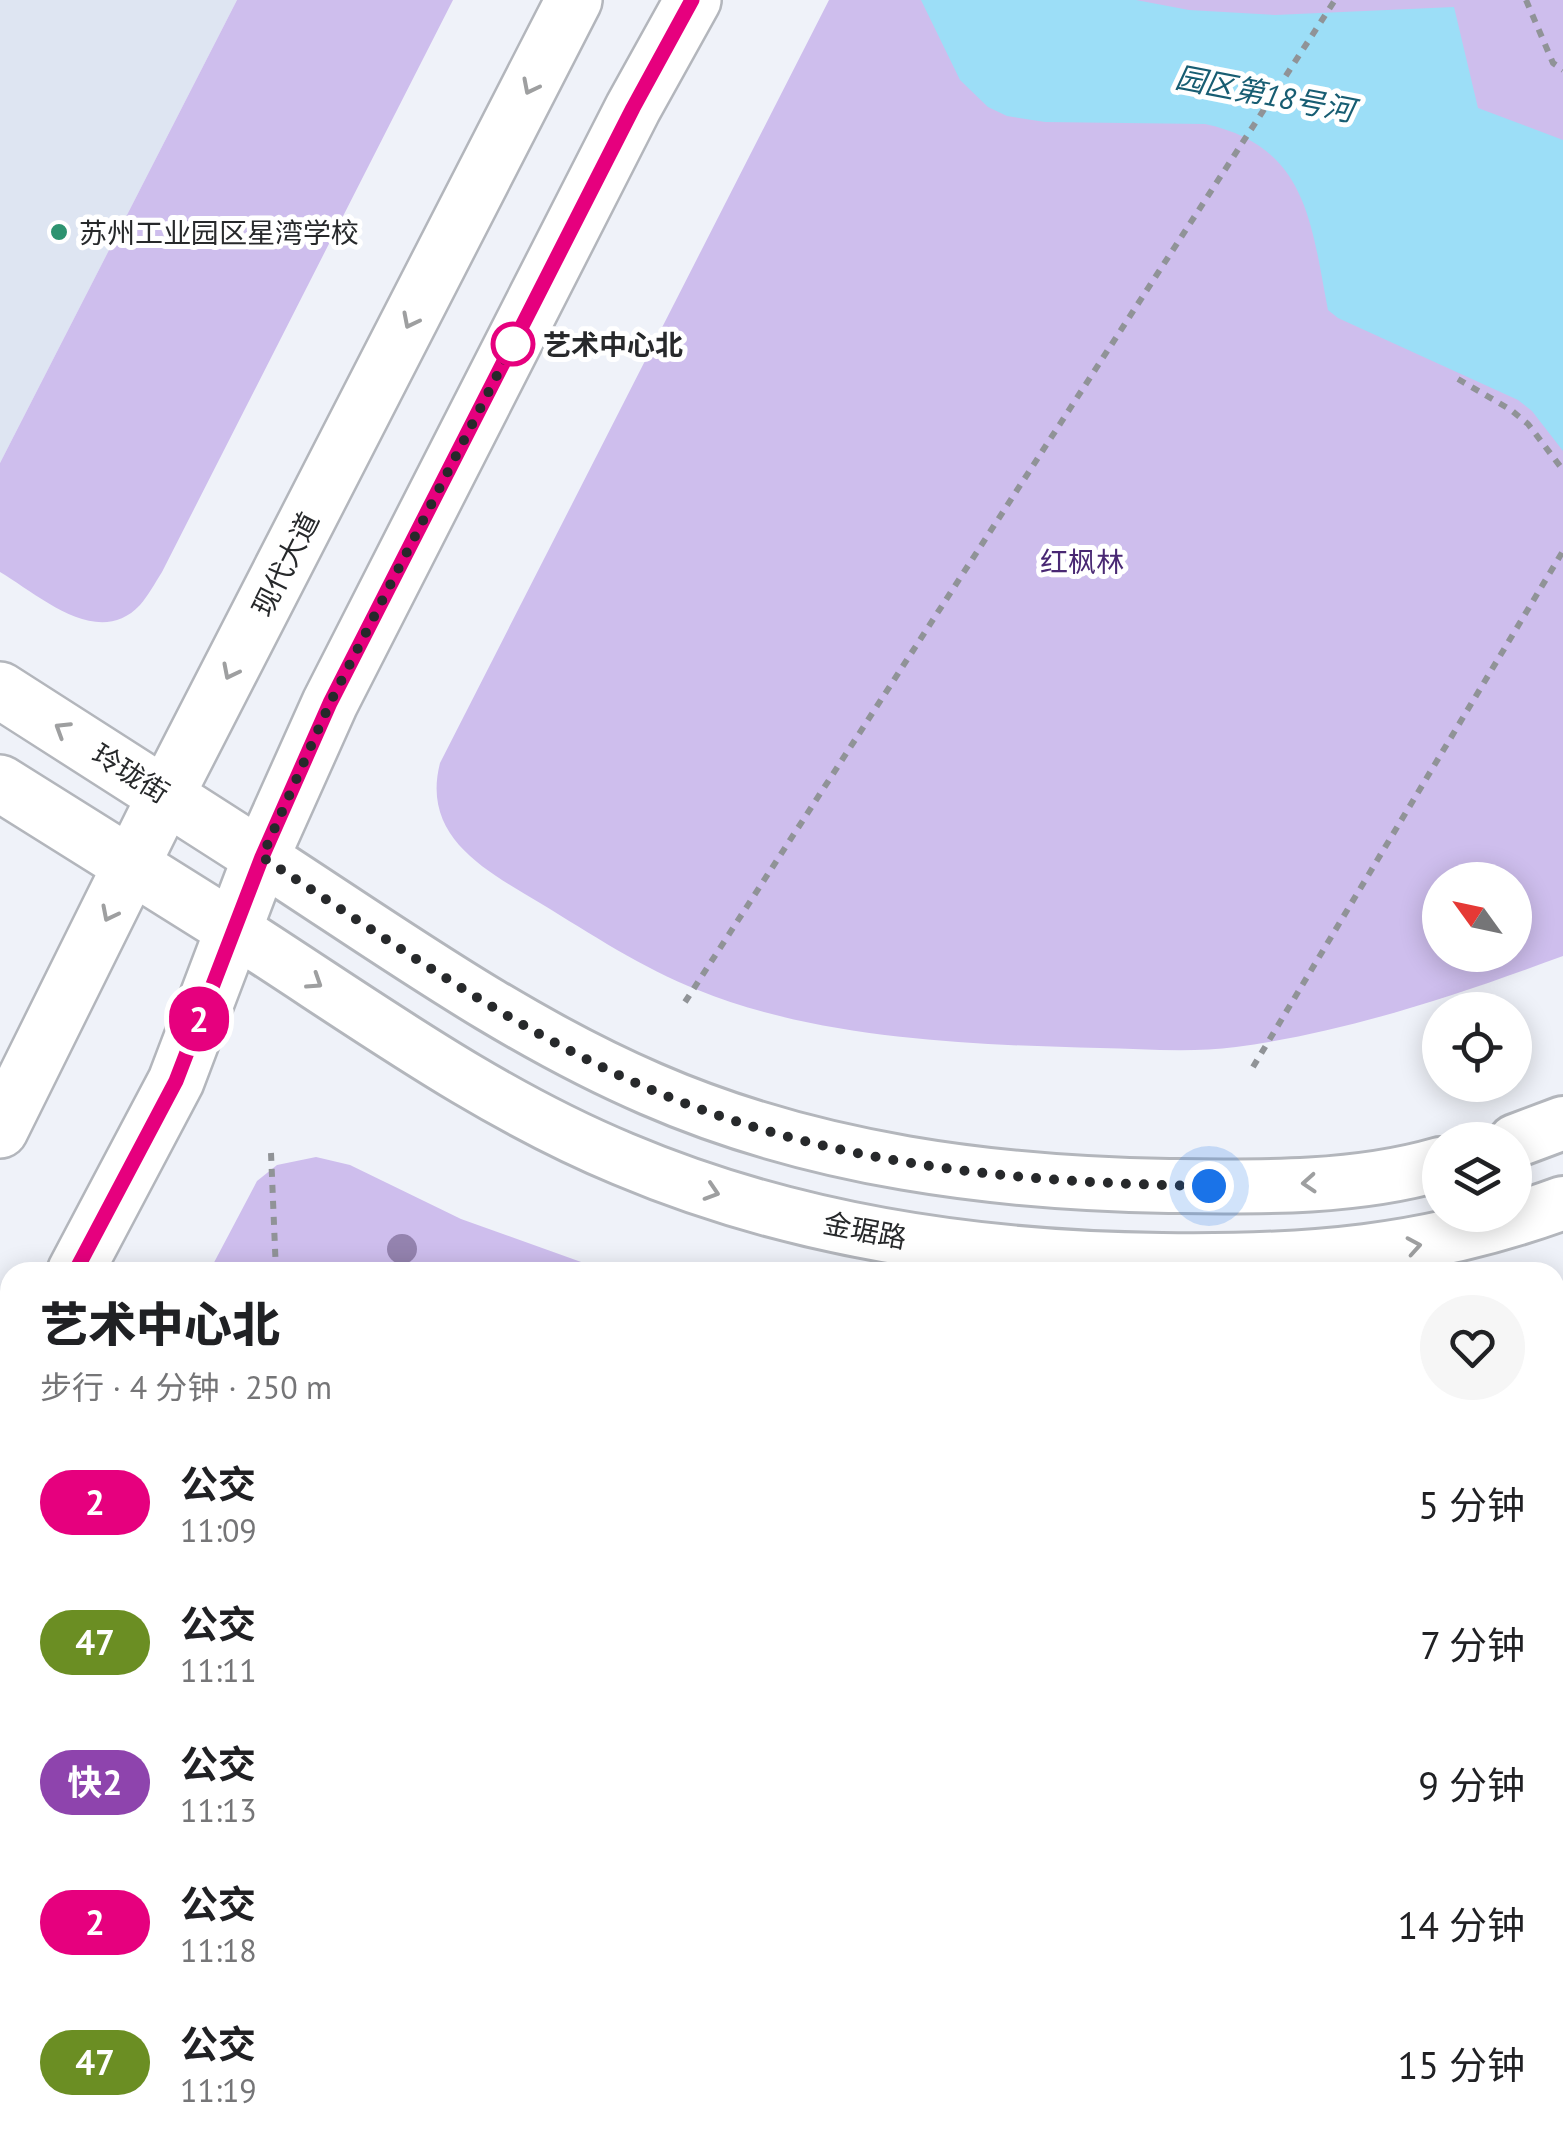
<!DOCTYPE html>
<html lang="zh">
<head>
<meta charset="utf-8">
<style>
	body { margin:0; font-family:"PT Sans","Noto Sans SC",sans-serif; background:#f6f6f6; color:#202124; height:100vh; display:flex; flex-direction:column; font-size:38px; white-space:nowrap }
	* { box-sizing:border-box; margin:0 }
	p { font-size:32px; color:#757577 }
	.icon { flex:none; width:55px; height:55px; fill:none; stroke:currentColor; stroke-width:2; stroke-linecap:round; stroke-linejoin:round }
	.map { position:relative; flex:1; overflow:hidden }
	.panel { position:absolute; left:0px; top:1262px; width:1565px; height:892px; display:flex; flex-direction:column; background:#fff; border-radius:30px 30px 0 0; box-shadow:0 5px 25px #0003 }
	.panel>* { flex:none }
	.badge { padding:0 20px; border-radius:32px; font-size:35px; line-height:65px }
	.needle { width:65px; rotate:303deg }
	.buttons { position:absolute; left:1422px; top:862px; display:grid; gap:20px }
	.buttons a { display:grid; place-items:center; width:110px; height:110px; border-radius:50%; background:#fff; box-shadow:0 5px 25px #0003; font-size:50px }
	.you { position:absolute; width:50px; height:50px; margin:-25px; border:8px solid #fff; border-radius:50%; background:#1a73e8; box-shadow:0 0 0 15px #1a73e833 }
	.map>.badge { position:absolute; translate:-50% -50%; box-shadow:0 0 0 5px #fff }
	.round { display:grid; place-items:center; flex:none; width:105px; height:105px; border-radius:52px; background:#f6f6f6 }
	.head { display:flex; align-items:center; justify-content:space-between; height:170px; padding:0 40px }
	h1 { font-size:48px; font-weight:800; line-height:75px }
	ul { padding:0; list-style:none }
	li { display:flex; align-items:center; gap:30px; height:140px; padding:0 40px }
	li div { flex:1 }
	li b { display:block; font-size:38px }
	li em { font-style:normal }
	li .badge { min-width:110px; font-weight:700; text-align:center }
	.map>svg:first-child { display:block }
	.built { fill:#dee5f2 }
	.green { fill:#cebeed; fill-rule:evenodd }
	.water { fill:#9cdef7 }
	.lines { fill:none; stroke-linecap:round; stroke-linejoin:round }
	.secondary-casing { stroke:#b3b6bc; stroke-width:58 }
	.primary-casing { stroke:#b3b6bc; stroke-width:60 }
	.path { stroke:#909397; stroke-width:6; stroke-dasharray:8 8; stroke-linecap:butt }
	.secondary { stroke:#fff; stroke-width:52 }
	.primary { stroke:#fff; stroke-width:55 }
	.tree { fill:#9483af }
	.oneway { stroke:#9e9fa0 }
	.line-casing { stroke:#fff; stroke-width:22 }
	.line { stroke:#e6007e; stroke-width:15 }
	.walk { stroke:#27292b; stroke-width:10; stroke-dasharray:0 18 }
	.poi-dot { fill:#2d9370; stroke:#fff; stroke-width:4 }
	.stop-dot { fill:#fff; stroke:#e6007e; stroke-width:5 }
	.labels { text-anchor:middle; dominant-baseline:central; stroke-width:10; stroke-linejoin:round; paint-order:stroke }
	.poi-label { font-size:28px; fill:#27292b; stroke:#fff; text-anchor:start }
	.stop-label { font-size:28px; font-weight:bold; fill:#27292b; stroke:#fff; text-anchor:start }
	.park-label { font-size:28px; fill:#492873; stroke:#fff }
	.street-label { font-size:28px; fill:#27292b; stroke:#fff }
	.water-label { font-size:30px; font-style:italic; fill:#175d72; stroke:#fff }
</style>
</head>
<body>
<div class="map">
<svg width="1563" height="2153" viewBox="0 0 1563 2153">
	<rect width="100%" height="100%" fill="#eff2f9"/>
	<path class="built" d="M 0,0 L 237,0 L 0,463 Z"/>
	<g class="green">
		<path d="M 237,0 L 453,0 L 162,572 C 155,583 148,596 140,605 C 98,650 39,595 0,572 L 0,463 Z"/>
		<path d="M 829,0 L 1563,0 L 1563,956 C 1457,995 1348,1032 1236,1047 C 1192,1053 1144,1049 1100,1048 C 972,1045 818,1039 698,990 C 642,968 591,934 540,903 C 485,870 421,837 440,763 ZM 1440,880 L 1515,880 L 1515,955 L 1440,955 Z"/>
		<path d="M 316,1157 L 350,1165 L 461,1219 L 609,1272 L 209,1272 L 257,1181 L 277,1165 Z"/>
		<path d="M 10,1658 L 10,2145 L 854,2145 L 844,2153 L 0,2153 L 0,1677 Z"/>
		<path d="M 1563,1736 L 1563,2035 L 1555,2032 L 1555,1738 Z"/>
	</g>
	<g class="water">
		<path d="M 921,0 L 1136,0 L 1189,10 L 1275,15 L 1454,7 L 1478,108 L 1563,140 L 1563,451 L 1532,411 L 1518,400 L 1338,318 L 1328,310 C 1311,222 1307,146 1205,124 L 1045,122 L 1007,116 L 988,107 L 960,80 Z"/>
		<path d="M 1555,2032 L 1563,2035 L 1563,2153 L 844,2153 L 854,2145 L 1555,2145 Z"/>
	</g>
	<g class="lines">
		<defs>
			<g id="secondary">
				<path d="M 261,857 C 388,939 512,1029 651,1089 C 814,1160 994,1183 1169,1186 C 1258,1187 1354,1189 1440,1164"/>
				<path d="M 233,929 C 360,1010 483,1101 623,1159 C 793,1231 978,1258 1162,1260 C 1306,1262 1427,1253 1563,1203"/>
				<path d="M 1515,1141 L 1563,1123"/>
			</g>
			<g id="primary">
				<path d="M 0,690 L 261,857"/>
				<path d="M 0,783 L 233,929"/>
				<path d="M 0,1130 L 166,795 L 574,0"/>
				<path d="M 75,1272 L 176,1081 L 261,857 L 330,703 L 633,108 L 693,0"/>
				<path d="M 0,1415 L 10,1396"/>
			</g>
		</defs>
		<use href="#secondary" class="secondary-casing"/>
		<use href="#primary" class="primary-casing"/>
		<g class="path">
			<path d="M 1526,0 L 1553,63 L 1563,70"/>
			<path d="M 1458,379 L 1511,410 L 1528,424 L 1563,470"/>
			<path d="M 685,1002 L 1335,0"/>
			<path d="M 1253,1067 L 1563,551"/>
			<path d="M 271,1153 L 276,1272"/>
			<path d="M 1555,1921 L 1563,1918"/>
			<path d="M 194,2145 L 195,2153"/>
			<path d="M 631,2153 L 640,2145"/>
			<path d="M 911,2153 L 924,2145"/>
		</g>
		<use href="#secondary" class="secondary"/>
		<use href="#primary" class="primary"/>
	</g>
	<circle class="tree" cx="402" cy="1249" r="15"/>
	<defs><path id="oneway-chevron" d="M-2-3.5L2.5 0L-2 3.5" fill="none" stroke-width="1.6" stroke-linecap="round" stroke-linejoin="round" transform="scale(2.5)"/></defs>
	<g class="oneway">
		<use href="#oneway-chevron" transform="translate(530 87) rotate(117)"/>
		<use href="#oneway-chevron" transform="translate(410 321) rotate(117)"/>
		<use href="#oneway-chevron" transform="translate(230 672) rotate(117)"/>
		<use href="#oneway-chevron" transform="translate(62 729) rotate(-148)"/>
		<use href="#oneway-chevron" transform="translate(109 914) rotate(117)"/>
		<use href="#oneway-chevron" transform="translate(315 982) rotate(33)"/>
		<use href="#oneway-chevron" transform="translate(1309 1183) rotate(176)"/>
		<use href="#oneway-chevron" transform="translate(712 1192) rotate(18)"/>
		<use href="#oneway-chevron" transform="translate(1414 1246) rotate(-10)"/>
	</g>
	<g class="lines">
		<defs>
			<path id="line" d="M 75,1272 L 176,1081 L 262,857 L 330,703 L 633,108 L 692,0"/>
		</defs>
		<use href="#line" class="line-casing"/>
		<use href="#line" class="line"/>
		<path class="walk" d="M 513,344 L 330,703 L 262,857 C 388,939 512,1030 652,1090 C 831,1166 1018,1183 1209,1186"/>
	</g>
	<circle class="poi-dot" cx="59" cy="232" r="10"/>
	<circle class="stop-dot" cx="513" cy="344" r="20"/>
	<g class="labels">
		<g class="poi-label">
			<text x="79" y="232">苏州工业园区星湾学校</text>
		</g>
		<g class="stop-label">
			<text x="543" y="344">艺术中心北</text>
		</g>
		<g class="park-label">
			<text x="1082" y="561">红枫林</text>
		</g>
		<g class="street-label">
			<text transform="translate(285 564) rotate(-63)">现代大道</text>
			<text transform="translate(131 773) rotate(32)">玲珑街</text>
			<text transform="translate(865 1230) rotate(11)">金琚路</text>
		</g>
		<g class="water-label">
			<text transform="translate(1265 93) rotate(11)">园区第18号河</text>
		</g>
	</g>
</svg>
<div class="buttons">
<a><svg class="needle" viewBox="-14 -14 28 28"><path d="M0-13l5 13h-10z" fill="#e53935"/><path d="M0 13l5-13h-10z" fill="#757577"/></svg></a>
<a><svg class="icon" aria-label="locate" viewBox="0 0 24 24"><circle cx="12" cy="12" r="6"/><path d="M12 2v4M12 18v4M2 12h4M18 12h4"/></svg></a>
<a><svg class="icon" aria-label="layers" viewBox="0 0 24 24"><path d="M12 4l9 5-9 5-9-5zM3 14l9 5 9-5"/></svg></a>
</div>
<div class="you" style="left:1209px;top:1186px"></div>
<b class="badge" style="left:199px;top:1019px;background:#e6007e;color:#fff">2</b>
<section class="panel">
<div class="head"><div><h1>艺术中心北</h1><p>步行 · 4 分钟 · 250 m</p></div><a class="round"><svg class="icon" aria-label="heart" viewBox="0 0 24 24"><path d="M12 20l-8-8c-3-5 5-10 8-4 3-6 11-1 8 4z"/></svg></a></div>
<ul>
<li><span class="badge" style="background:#e6007e;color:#fff">2</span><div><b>公交</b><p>11:09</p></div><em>5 分钟</em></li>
<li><span class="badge" style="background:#6b8e23;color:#fff">47</span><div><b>公交</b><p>11:11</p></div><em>7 分钟</em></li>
<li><span class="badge" style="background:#8e44ad;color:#fff">快2</span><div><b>公交</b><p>11:13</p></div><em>9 分钟</em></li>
<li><span class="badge" style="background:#e6007e;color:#fff">2</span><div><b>公交</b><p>11:18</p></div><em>14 分钟</em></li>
<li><span class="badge" style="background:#6b8e23;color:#fff">47</span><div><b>公交</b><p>11:19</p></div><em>15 分钟</em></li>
</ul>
</section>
</div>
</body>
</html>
